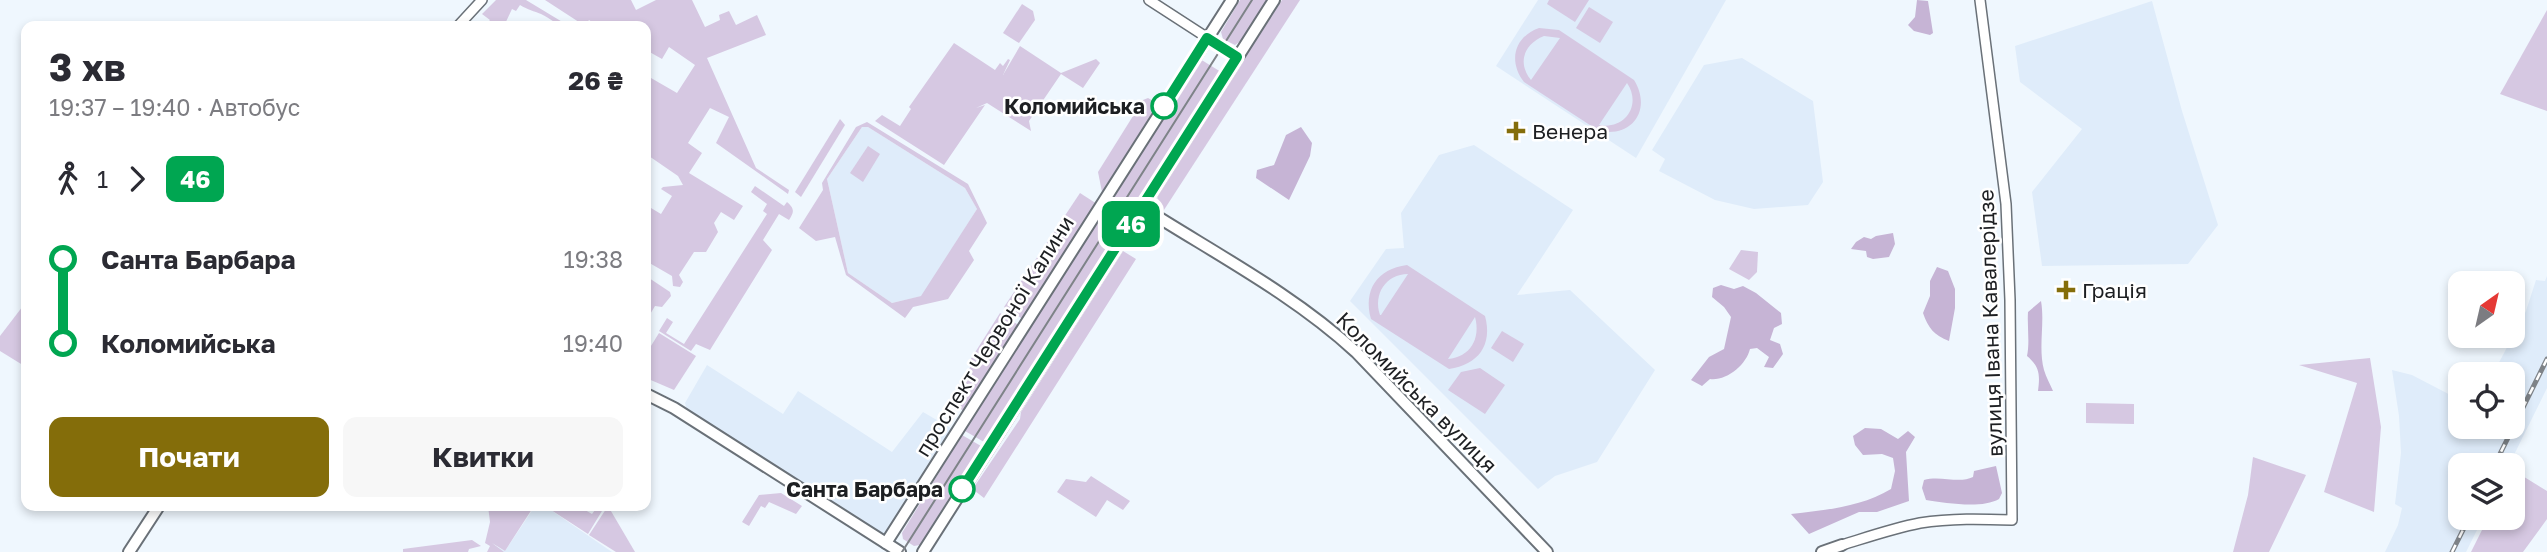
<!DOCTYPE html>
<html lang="uk">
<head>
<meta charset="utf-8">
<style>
	body { margin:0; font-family:"Golos Text",sans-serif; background:#f7f7f7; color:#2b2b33; height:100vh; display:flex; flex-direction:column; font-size:26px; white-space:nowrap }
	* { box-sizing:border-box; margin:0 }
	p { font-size:23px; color:#7c7c81 }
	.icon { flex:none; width:38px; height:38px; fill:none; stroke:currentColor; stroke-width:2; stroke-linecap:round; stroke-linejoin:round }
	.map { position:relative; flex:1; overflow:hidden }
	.panel { position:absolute; left:21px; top:21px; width:630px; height:490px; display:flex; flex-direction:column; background:#fff; border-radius:14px; box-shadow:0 4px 10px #0003 }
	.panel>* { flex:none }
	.badge { padding:0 14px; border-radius:10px; font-size:24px; line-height:46px }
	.needle { width:46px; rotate:34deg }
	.tools { position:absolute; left:2448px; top:271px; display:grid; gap:14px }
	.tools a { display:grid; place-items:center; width:77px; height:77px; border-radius:14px; background:#fff; box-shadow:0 4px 10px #0003; font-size:35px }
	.map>.badge { position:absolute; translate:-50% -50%; box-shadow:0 0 0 4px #fff }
	.legs { display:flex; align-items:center; gap:10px; height:77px; padding:0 28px; font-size:23px }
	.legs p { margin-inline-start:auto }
	.head { display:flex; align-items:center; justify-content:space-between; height:119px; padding:0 28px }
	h1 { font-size:38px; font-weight:700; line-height:52px }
	.button { display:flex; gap:14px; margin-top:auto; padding:14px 28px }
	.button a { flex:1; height:80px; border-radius:14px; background:#846d0a; color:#fff; font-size:28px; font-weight:700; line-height:80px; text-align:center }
	.button a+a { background:#f7f7f7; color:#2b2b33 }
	ul { padding:0 28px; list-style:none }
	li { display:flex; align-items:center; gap:24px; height:84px; font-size:26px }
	li i { display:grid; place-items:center; width:10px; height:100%; margin:0 9px; background:currentColor }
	li i::after { content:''; width:18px; height:18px; margin:-9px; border:5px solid; border-radius:50%; background:#fff }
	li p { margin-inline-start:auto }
	li:first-child i { background:linear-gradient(#0000 50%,currentColor 0) }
	li:last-child i { background:linear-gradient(currentColor 50%,#0000 0) }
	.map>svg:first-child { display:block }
	.built { fill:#dfecfa }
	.green { fill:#d6c8e2; fill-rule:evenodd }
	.forest { fill:#c6b4d5 }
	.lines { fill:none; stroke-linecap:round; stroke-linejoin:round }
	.minor-casing { stroke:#6a7178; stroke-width:12 }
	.major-casing { stroke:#6a7178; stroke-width:14 }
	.minor { stroke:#fff; stroke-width:9 }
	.major { stroke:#fff; stroke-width:10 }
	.tram { stroke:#7e8388; stroke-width:2 }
	.rail-casing { stroke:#7e8388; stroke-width:5 }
	.rail { stroke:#fff; stroke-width:2.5; stroke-dasharray:8; stroke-linecap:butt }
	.line-1-casing { stroke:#fff; stroke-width:16 }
	.line-1 { stroke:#00a651; stroke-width:10 }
	.stop-1-dot { fill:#fff; stroke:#00a651; stroke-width:3.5 }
	.poi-dot { fill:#846d0a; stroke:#fff; stroke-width:2.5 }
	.labels { text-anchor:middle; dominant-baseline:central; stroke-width:5; stroke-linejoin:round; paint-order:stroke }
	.stop-label { font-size:21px; font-weight:bold; fill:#1d1f22; stroke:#fff; text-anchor:end }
	.poi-label { font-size:21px; fill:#1d1f22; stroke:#fff; text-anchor:start }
	.street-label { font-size:21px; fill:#1d1f22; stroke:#fff }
</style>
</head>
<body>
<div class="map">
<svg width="2547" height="552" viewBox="0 0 2547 552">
	<rect width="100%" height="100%" fill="#eff7fe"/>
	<g class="built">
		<path d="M 1538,0 L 1726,0 L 1636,158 L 1496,66 Z"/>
		<path d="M 2152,1 L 2182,111 L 2218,225 L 2188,264 L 2042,266 L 2032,192 L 2082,129 L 2020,82 L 2015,46 Z"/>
		<path d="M 1742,58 L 1813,101 L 1823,182 L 1808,205 L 1754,209 L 1715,200 L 1659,171 L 1665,159 L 1652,150 L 1704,65 Z"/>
		<path d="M 862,127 L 868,127 L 965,188 L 977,209 L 922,296 L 892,303 L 848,273 L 827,179 Z"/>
		<path d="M 1474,145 L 1573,210 L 1517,295 L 1570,290 L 1655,370 L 1597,462 L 1555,476 L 1538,489 L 1350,301 L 1386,249 L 1404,248 L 1401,213 L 1439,155 Z"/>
		<path d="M 2547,276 L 2547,388 L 2509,465 L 2460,466 L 2460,518 L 2483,518 L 2466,552 L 2385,552 L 2398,525 L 2402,508 L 2395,504 L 2401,453 L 2399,416 L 2392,370 L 2412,375 L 2460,400 L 2460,427 L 2513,427 L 2513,374 L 2493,374 L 2526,311 L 2536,280 L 2545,281 Z"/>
		<path d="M 707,365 L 783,414 L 798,391 L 892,452 L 923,412 L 954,430 L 890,529 L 883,534 L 874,533 L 687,410 L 685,403 Z"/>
		<path d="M 535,506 L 545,506 L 612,552 L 489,552 L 492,544 L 505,551 Z"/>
	</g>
	<g class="green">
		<path d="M 496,0 L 526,0 L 569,26 C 556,26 552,19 541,14 C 534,11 528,10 520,5 L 516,11 L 512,9 L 504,26 L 496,24 L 494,26 L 485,26 L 490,20 L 482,14 Z"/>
		<path d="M 545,0 L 631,0 L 636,10 L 656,0 L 692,0 L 705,27 L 720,20 L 719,15 L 729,11 L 736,25 L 757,15 L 766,35 L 707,58 L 756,168 L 789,190 L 788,194 L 716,143 L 729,117 L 710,108 L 688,143 L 702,153 L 689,173 L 743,206 L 734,220 L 721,212 L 714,223 L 718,232 L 706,252 L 694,252 L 679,275 L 683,282 L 680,287 L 673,286 L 672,276 L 646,261 L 646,205 L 661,214 L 672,196 L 661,189 L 663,187 L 683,185 L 678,176 L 646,154 L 646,86 L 651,78 L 677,93 L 695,65 L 669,47 L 662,59 L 646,50 L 646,26 L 598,26 L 589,20 L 585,26 Z"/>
		<path d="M 1240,0 L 1267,0 L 1242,40 L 1235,45 L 1223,39 L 1221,32 Z"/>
		<path d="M 1282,0 L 1300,0 L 1162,213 L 1158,203 L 1157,194 Z"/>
		<path d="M 1549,0 L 1589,0 L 1575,22 L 1547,4 Z"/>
		<path d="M 1022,4 L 1033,11 L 1035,20 L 1019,43 L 1003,33 Z"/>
		<path d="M 1589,7 L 1613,22 L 1600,43 L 1576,28 Z"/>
		<path d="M 2547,10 L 2547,111 L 2500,94 Z"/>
		<path d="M 1539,28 L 1559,30 L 1634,80 C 1652,109 1633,138 1599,131 L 1524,82 C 1508,61 1514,37 1539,28 ZM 1544,36 L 1560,38 L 1531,80 C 1517,63 1524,44 1544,36 ZM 1627,83 C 1642,105 1625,130 1599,125 Z"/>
		<path d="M 954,43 L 995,70 L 1000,63 L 1003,66 L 1008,59 L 1010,60 L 1003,75 L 1020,46 L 1061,73 L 1096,59 L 1100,63 L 1083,88 L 1061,74 L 1029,121 L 1031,131 L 987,103 L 976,108 L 985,105 L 944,165 L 875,121 L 882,115 L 900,126 L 911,109 L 909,107 Z"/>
		<path d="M 1200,59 L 1221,72 L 1130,214 L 1109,201 Z"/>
		<path d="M 1148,98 L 1155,102 L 1152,114 L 1102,192 L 1098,172 L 1143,100 Z"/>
		<path d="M 840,119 L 845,125 L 801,197 L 795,192 Z"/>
		<path d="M 867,122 L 968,184 L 987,223 L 969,251 L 974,260 L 948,299 L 913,307 L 905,318 L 846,275 L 835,237 L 816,241 L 799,228 L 823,190 L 822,183 L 856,127 ZM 862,127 L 868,127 L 965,188 L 977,209 L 921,296 L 892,303 L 848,273 L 827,179 Z"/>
		<path d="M 868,146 L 880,154 L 863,182 L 850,173 Z"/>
		<path d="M 755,186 L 784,206 L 787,202 C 795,209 794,212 789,220 L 779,214 L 763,240 L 772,250 L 710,350 L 696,344 L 691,351 L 659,331 L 667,318 L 673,322 L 666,333 L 684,344 L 767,214 L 763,211 L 767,204 L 751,192 Z"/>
		<path d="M 1080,193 L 1097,204 L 1024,320 L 1004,307 Z"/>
		<path d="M 1105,208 L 1125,221 L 984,442 L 965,431 Z"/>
		<path d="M 1741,250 L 1758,252 L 1757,272 L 1749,280 L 1729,269 Z"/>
		<path d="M 1123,251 L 1136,259 L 984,498 L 975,491 L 974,487 L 1020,419 L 1021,412 Z"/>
		<path d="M 1407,265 L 1485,316 C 1493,345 1478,365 1449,369 L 1371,319 C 1363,290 1377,269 1407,265 ZM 1408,274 L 1381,315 L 1380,315 C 1373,294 1386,274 1408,274 ZM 1475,317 C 1481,339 1470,357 1448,359 Z"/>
		<path d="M 646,276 L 670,292 L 671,296 L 662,307 L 655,306 L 646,321 Z"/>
		<path d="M 26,302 L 26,367 L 0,351 L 0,336 Z"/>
		<path d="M 1000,313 L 1020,326 L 965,412 L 949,401 L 972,364 L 969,362 Z"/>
		<path d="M 1502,331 L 1524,344 L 1513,362 L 1491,348 Z"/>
		<path d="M 659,333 L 696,356 L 674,390 L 646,378 L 646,354 Z"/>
		<path d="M 2370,358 L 2381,427 L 2374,512 L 2324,492 L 2357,383 L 2299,365 Z"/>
		<path d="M 1480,368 L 1505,385 L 1485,414 L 1448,390 L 1461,372 Z"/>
		<path d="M 2086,403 L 2134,404 L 2134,424 L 2086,423 Z"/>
		<path d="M 962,435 L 981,446 L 920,545 L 914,546 L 903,539 L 902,533 Z"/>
		<path d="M 2253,457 L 2306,475 L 2269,552 L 2233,552 L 2248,495 Z"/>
		<path d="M 2513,470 L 2547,491 L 2547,519 L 2523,552 L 2471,552 L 2488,518 L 2513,518 Z"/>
		<path d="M 1091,476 L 1130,501 L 1123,510 L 1107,500 L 1096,517 L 1057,492 L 1066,479 L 1086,482 Z"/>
		<path d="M 781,493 L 802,506 L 796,514 L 769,502 L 765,508 L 761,506 L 749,526 L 742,522 L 759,495 Z"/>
		<path d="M 488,506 L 534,506 L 505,551 L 492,543 L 504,552 L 487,552 L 490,546 L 485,543 L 490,522 Z"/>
		<path d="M 545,506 L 584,506 L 586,507 L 585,510 L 592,514 L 598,506 L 605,506 L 588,534 Z"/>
		<path d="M 608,506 L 635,552 L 616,552 L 589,535 Z"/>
		<path d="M 472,540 L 481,546 L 469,549 L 468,552 L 403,552 L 403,549 Z"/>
	</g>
	<g class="forest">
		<path d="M 1917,0 L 1928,1 L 1933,33 L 1930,35 L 1914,31 L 1908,25 L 1915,17 Z"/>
		<path d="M 1301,127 L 1312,143 L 1310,156 L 1289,200 L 1256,178 L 1257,170 L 1274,165 L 1286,135 Z"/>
		<path d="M 1893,233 L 1895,244 L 1889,257 L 1873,259 L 1867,257 L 1866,251 L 1851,249 L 1856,242 L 1864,237 L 1871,239 L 1876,236 Z"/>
		<path d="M 1937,267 L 1948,271 L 1955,289 L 1955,308 L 1949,341 C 1934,335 1928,328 1923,313 L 1930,296 L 1930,281 Z"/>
		<path d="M 1721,285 L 1734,289 L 1743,286 L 1756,293 L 1781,313 L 1782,324 L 1774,328 L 1770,340 L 1780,344 L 1783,354 L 1773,368 L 1764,367 L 1769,357 L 1757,348 L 1750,349 C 1746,365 1727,381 1710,379 L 1702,386 L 1691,380 L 1709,357 L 1724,349 L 1731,317 L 1724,307 L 1712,297 L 1713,288 Z"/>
		<path d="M 2041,301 C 2045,323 2038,348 2044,370 C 2046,377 2050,384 2053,391 L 2038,391 C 2040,375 2040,367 2027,356 C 2030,342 2027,327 2028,312 Z"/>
		<path d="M 1865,428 L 1881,429 L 1898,439 L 1908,431 L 1915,437 L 1906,452 L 1909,501 L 1877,512 L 1859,512 L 1809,534 L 1791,514 C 1826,510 1861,507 1891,489 L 1895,471 L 1893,458 L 1882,454 L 1863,455 L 1855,445 L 1853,436 Z"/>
		<path d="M 1996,466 L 2002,493 L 1999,499 C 1982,509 1946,503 1926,500 L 1922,488 L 1924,480 C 1940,475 1959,484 1973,477 L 1974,471 Z"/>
	</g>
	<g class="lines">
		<defs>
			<g id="minor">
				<path d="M 1149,0 L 1237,57"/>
				<path d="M 458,26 L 482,0"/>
				<path d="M 1842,545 C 1868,537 1894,528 1920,523 C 1951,518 1982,519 2012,520 L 2010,300 L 2006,204 L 1980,0"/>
			</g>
			<g id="major">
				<path d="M 1142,207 C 1214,253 1293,294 1356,352 L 1547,552"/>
				<path d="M 646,394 L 674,408 L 900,552"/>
				<path d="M 886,543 L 1232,0"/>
				<path d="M 129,552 L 159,506"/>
				<path d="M 923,552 L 1274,0"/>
				<path d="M 1822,552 L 1842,545"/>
			</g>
		</defs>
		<use href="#minor" class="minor-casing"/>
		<use href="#major" class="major-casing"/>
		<use href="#minor" class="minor"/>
		<use href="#major" class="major"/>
		<path class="tram" d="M 902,552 L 1252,0"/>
		<defs>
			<g id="rail">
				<path d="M 2494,466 L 2547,359"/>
				<path d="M 2452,552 L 2469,518"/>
			</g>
		</defs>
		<use href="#rail" class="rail-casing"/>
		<use href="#rail" class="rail"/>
	</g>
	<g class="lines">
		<defs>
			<path id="line-1" d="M 962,489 L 1237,57 L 1207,38 L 1164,106"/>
		</defs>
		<use href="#line-1" class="line-1-casing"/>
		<use href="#line-1" class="line-1"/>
	</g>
	<g class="stop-1-dot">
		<circle cx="1164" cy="106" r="12"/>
		<circle cx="962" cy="489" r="12"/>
	</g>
	<g class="poi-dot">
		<path d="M1512.5 120.5h7v7h7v7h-7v7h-7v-7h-7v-7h7z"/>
		<path d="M2062.5 279.5h7v7h7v7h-7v7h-7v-7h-7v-7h7z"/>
	</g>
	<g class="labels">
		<g class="stop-label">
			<text x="1145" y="106">Коломийська</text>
			<text x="943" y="489">Санта Барбара</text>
		</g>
		<g class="poi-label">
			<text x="1532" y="131">Венера</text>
			<text x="2082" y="290">Грація</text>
		</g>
		<g class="street-label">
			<text transform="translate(1990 323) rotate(-92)">вулиця Івана Кавалерідзе</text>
			<text transform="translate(994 336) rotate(-58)">проспект Червоної Калини</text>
			<text transform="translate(1417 392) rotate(45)">Коломийська вулиця</text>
		</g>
	</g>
</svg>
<div class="tools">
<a><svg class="needle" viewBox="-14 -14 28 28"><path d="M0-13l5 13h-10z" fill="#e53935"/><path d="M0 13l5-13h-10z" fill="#7c7c81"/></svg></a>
<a><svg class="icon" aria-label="locate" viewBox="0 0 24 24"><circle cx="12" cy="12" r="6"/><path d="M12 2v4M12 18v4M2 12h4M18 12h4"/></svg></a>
<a><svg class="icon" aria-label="layers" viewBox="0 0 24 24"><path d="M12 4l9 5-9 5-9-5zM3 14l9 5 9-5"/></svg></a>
</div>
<b class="badge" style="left:1131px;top:224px;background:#00a651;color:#fff">46</b>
<section class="panel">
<div class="head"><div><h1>3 хв</h1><p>19:37 – 19:40 · Автобус</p></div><b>26 ₴</b></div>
<div class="legs"><svg class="icon" aria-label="walk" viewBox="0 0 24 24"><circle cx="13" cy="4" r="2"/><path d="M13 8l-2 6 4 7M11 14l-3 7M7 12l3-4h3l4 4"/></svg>1<svg class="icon" aria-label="forward" viewBox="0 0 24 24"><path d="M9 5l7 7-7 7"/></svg><b class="badge" style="background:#00a651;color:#fff">46</b></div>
<ul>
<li><i style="color:#00a651"></i><b>Санта Барбара</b><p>19:38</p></li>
<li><i style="color:#00a651"></i><b>Коломийська</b><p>19:40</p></li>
</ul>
<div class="button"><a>Почати</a><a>Квитки</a></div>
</section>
</div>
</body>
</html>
